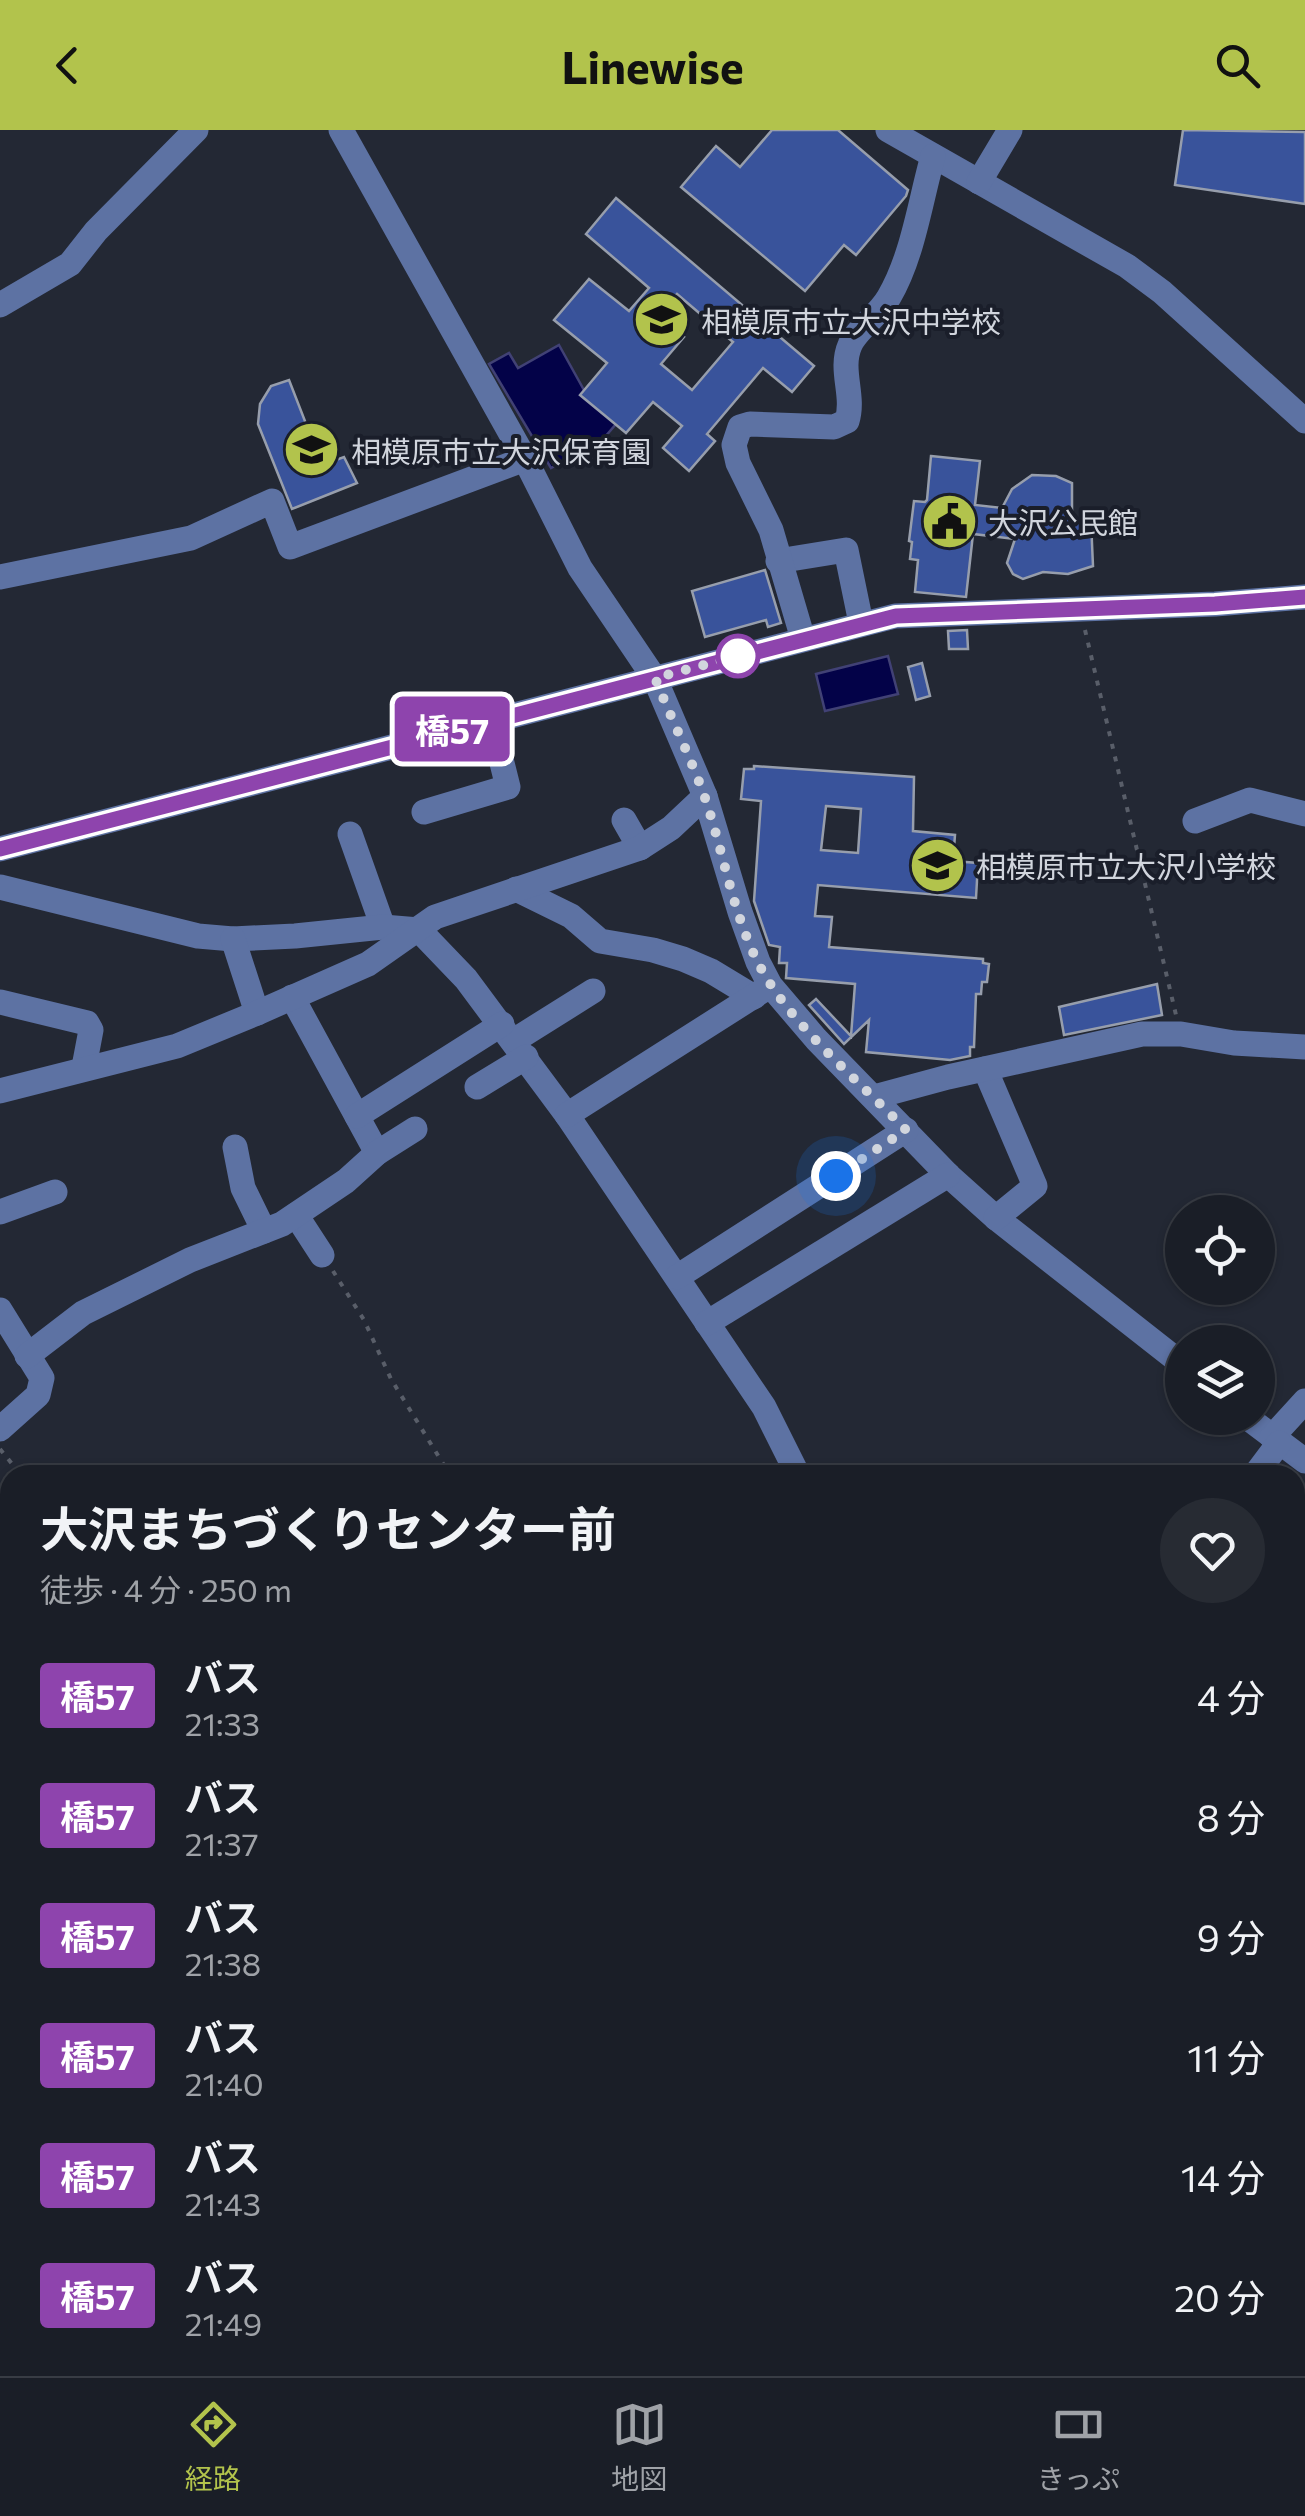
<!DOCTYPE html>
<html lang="ja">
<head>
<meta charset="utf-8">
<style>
	body { margin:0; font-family:Commissioner,"Noto Sans JP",sans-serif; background:#272b33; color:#f1f3f6; height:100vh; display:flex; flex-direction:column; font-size:38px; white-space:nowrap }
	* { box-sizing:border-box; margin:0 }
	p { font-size:32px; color:#9fa2a7 }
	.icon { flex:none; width:55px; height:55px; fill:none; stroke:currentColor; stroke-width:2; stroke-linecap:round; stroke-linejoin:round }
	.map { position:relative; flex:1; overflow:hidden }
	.panel { position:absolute; left:0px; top:1335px; width:1305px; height:912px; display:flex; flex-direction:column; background:#1a1e27; border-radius:30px 30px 0 0; box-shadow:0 2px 8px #0004,0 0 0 2px #383c44 }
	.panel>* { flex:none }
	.badge { padding:0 20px; border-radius:8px; font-size:35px; line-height:65px }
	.buttons { position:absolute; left:1165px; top:1065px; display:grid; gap:20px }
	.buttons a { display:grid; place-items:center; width:110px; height:110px; border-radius:50%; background:#1a1e27; box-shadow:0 2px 8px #0004,0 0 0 2px #383c44; font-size:50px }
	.you { position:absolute; width:50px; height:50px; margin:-25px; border:8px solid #fff; border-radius:50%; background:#1a73e8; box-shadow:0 0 0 15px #1a73e833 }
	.map>.badge { position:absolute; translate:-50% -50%; box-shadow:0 0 0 5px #fff }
	.round { display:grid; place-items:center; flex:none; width:105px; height:105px; border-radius:52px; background:#272b33 }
	.head { display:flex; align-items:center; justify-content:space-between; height:170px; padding:0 40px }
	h1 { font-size:48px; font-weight:700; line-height:75px }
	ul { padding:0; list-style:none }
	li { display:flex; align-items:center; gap:30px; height:120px; padding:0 40px }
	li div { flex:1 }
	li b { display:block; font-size:38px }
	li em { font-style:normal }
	li .badge { min-width:110px; font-weight:700; text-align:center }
	header { display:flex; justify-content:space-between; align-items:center; height:130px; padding:0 40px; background:#b2c34c; color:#111; font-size:45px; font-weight:700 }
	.menu { display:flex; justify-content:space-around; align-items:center; height:140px; border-top:2px solid #383c44; background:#1a1e27; font-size:28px; color:#9fa2a7 }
	.menu a { display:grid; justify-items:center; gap:5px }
	.menu .selected { color:#b2c34c }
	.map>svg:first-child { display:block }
	.green { fill:#293b6a }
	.water { fill:#030248; stroke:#414175; stroke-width:2.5 }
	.building { fill:#39539b; stroke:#979eac; stroke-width:2.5; fill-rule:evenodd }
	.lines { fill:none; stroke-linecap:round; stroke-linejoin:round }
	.path { stroke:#595e69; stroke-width:4; stroke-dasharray:5 8; stroke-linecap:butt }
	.minor { stroke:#5d72a3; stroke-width:25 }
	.line-casing { stroke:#fff; stroke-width:22 }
	.line { stroke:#8e44ad; stroke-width:15 }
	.walk { stroke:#d1d5dd; stroke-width:10; stroke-dasharray:0 18 }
	.stop-dot { fill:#fff; stroke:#8e44ad; stroke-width:5 }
	.labels { text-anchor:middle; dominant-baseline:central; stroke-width:8; stroke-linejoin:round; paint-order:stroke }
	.poi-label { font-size:30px; fill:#d1d5dd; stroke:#1a1e2a; text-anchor:start }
</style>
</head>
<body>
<header><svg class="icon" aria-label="back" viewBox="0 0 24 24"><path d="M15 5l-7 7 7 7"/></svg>Linewise<svg class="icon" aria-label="search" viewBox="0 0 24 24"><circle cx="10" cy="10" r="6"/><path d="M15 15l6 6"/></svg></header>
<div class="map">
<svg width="1305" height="2246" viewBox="0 0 1305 2246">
	<rect width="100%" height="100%" fill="#232834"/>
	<g class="green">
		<path d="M 0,2002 L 10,2041 L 0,2047 L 10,2081 L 10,2238 L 64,2238 L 44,2246 L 0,2246 Z"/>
		<path d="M 296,2238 L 803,2238 L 806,2246 L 276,2246 Z"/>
	</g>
	<g class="water">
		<path d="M 559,215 L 584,260 L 616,294 L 604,308 L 551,338 L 489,234 L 509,223 L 518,238 Z"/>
		<path d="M 888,526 L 898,564 L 825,581 L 816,544 Z"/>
	</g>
	<g class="building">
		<path d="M 772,0 L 838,0 L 908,60 L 906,66 L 856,125 L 844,115 L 805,161 L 681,57 L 716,16 L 740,37 Z"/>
		<path d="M 1183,0 L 1305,2 L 1305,74 L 1175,55 Z"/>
		<path d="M 616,68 L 814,236 L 792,262 L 763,238 L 707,304 L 715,311 L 689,341 L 663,318 L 682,296 L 653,272 L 626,303 L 580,265 L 607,233 L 554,190 L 589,149 L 629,181 L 649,158 L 586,104 ZM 677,164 L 733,212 L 692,260 L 661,234 L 684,207 L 658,185 Z"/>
		<path d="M 289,250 L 322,335 L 344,327 L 357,353 L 292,379 L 258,294 L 260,274 L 271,256 Z"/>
		<path d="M 931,326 L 980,331 L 975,375 L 1002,378 L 1012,359 L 1032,345 L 1056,346 L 1072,353 L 1072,391 L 1091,391 L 1093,436 L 1068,444 L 1043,442 L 1023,449 L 1013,444 L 1007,433 L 1015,409 L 973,404 L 966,467 L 915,462 L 918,430 L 910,429 L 912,412 L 909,411 L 914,371 L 925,372 L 927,370 Z"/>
		<path d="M 765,440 L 781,493 L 768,497 L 766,490 L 705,507 L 692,461 Z"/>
		<path d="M 967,500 L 968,519 L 949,519 L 948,501 Z"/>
		<path d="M 922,533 L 930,566 L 916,570 L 908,537 Z"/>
		<path d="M 754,636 L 914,647 L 913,701 L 955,705 L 953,731 L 978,733 L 976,768 L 818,755 L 815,786 L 832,787 L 829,817 L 983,829 L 983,833 L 989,834 L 987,852 L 982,852 L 981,864 L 976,864 L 974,917 L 970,917 L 970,926 L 950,930 L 866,922 L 869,890 L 844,914 L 809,875 L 816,869 L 851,906 L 855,854 L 786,848 L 787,833 L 779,833 L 780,817 L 769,815 L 754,771 L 761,671 L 741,669 L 744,639 L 754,639 ZM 826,676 L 861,679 L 858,723 L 821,720 Z"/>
		<path d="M 1157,854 L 1162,885 L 1064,905 L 1059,877 Z"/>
	</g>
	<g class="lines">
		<g class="path">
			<path d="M 1085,500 L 1176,885"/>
			<path d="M 333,1141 L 364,1190 L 391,1249 L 450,1345"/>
			<path d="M 0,1319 L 21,1345"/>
			<path d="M 0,1592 L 10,1611"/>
			<path d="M 0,1829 L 10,1833"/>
		</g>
		<g class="minor">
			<path d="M 341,0 L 525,329 L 580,438 L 655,549 L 705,666 L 740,782 L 758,832 L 770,855 L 816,909 L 948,1045 L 996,1088 L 1182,1234"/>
			<path d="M 888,0 L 1127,136 L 1162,162 L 1305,291"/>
			<path d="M 979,52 L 1010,0"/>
			<path d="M 0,175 L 70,134 L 96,101 L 196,0"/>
			<path d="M 778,431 L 846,420 L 861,493"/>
			<path d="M 0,447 L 191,408 L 272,371 L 290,417 L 525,329"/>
			<path d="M 803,509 L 771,400 L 738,333 L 734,315 L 740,297 L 750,294 L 834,297 L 847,291 C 855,265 839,240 850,215 C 856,200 879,185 889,167 C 913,126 920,72 933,26"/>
			<path d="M 424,682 L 508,657 L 491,589"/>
			<path d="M 624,690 L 640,718"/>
			<path d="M 1195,691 L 1250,670 L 1305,684"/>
			<path d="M 350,704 L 383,797"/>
			<path d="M 0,719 L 895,486 L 1215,474 L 1305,467"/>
			<path d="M 0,757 L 198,806 L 233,809 L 295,806 L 383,797 L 419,800 L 466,849 L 567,985 L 764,1277 L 798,1345"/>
			<path d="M 516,759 L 571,786 L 600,811 L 653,820 L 683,829 L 711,841 L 754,867"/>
			<path d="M 233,809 L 257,883"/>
			<path d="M 292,867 L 377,1023"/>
			<path d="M 0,872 L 87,893 L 91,900 L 84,937"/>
			<path d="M 515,910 L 593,861"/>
			<path d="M 985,939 L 1035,1056 L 996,1088"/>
			<path d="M 477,957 L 526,927"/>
			<path d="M 0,961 L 177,916 L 257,883 L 368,834 L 435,787 L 640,718 L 671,698 L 705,666"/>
			<path d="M 874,967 L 948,947 L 1142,904 L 1181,904 L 1234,913 L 1305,917"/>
			<path d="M 567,985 L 762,861"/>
			<path d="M 357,986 L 502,894"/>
			<path d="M 235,1017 L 243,1058 L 264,1101"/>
			<path d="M 0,1082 L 55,1062"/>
			<path d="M 296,1085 L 322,1125"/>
			<path d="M 677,1147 L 906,1000"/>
			<path d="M 0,1180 L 42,1248 L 38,1265 L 0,1299"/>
			<path d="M 707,1193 L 948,1045"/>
			<path d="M 27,1226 L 83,1183 L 190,1130 L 282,1094 L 346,1051 L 377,1023 L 415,999"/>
			<path d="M 1248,1288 L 1305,1331"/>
			<path d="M 1272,1307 L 1305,1271"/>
			<path d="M 1255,1345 L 1279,1313"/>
			<path d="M 1295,2177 L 1305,2188"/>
			<path d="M 150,2238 L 154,2246"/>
			<path d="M 832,2238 L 835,2246"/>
			<path d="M 60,2246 L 80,2238"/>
			<path d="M 234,2246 L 257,2238"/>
		</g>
	</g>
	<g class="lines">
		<defs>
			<path id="line" d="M 0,719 L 896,486 L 1215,474 L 1305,467"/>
		</defs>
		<use href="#line" class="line-casing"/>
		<use href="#line" class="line"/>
		<path class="walk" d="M 738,526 L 655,548 C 671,588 691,628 705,668 C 726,729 735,801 771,855 C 807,909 861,953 906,1000 L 836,1046"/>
	</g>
	<defs>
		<symbol id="school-disc" viewBox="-11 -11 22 22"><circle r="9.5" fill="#b2c34c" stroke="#1a1e2a"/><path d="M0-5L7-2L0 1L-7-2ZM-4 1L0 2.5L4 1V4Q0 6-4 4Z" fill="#111"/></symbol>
		<symbol id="civic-disc" viewBox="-11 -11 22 22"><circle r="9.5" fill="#b2c34c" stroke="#1a1e2a"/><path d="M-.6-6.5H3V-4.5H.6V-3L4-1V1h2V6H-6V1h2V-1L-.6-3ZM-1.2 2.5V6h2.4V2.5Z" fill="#111"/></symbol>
	</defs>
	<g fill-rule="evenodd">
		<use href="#school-disc" x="630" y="158" width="63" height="63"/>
		<use href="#school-disc" x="280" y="288" width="63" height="63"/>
		<use href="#civic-disc" x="918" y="360" width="63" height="63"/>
		<use href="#school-disc" x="906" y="704" width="63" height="63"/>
	</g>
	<circle class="stop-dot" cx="738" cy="526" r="20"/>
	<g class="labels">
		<g class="poi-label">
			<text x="701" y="190">相模原市立大沢中学校</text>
			<text x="351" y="320">相模原市立大沢保育園</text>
			<text x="988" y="391">大沢公民館</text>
			<text x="976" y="735">相模原市立大沢小学校</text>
		</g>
	</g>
</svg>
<div class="buttons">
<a><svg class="icon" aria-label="locate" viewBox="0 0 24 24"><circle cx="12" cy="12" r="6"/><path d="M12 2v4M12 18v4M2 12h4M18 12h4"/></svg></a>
<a><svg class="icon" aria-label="layers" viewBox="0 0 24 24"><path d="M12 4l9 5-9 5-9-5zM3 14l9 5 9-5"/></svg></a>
</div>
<div class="you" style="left:836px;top:1046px"></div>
<b class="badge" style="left:452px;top:599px;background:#8e44ad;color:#fff">橋57</b>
<section class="panel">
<div class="head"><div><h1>大沢まちづくりセンター前</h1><p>徒歩 · 4 分 · 250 m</p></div><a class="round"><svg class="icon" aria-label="heart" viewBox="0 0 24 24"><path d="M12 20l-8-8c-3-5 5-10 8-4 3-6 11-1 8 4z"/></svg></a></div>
<ul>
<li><span class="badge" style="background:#8e44ad;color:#fff">橋57</span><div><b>バス</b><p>21:33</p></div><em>4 分</em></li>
<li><span class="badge" style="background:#8e44ad;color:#fff">橋57</span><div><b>バス</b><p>21:37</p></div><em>8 分</em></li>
<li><span class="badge" style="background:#8e44ad;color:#fff">橋57</span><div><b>バス</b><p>21:38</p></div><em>9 分</em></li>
<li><span class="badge" style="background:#8e44ad;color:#fff">橋57</span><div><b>バス</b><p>21:40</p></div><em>11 分</em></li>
<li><span class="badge" style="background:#8e44ad;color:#fff">橋57</span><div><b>バス</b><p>21:43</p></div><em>14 分</em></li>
<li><span class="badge" style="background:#8e44ad;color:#fff">橋57</span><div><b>バス</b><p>21:49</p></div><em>20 分</em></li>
</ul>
</section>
</div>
<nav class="menu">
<a class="selected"><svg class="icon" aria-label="directions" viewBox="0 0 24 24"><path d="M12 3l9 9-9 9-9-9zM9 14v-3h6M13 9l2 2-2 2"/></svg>経路</a>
<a><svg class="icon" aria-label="map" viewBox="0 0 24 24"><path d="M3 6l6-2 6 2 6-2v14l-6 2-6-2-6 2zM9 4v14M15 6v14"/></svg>地図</a>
<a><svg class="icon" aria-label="tickets" viewBox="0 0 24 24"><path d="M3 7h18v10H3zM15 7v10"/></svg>きっぷ</a>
</nav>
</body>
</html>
